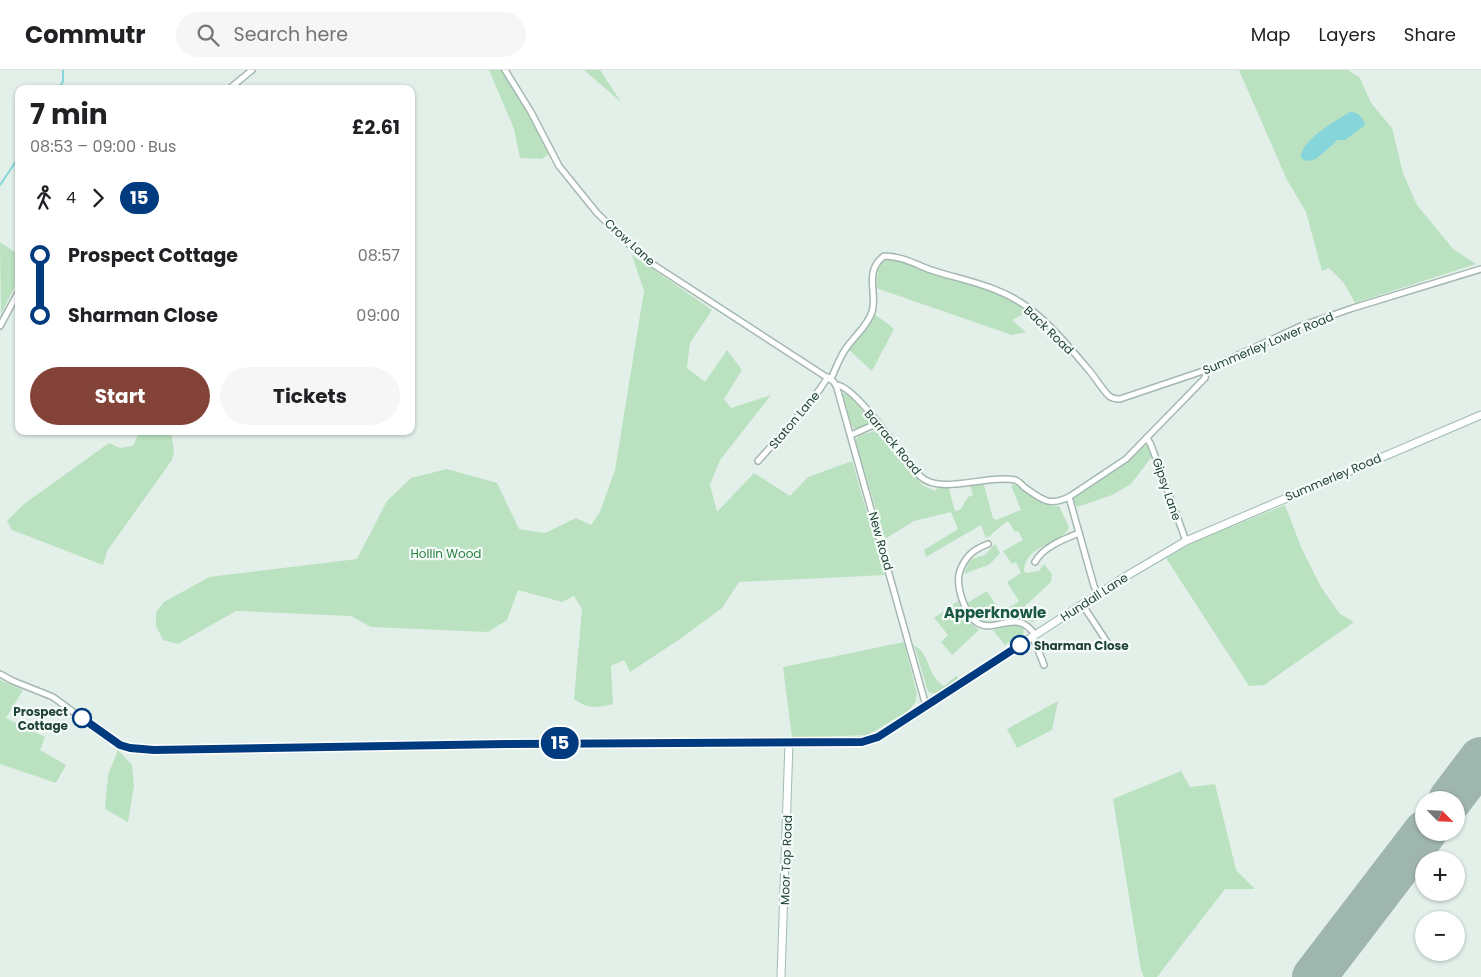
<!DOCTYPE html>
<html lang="en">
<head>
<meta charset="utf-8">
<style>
	body { margin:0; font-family:Poppins,sans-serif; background:#f6f6f6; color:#202124; height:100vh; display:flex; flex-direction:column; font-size:19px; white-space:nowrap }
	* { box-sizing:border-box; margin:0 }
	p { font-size:16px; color:#757577 }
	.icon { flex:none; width:28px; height:28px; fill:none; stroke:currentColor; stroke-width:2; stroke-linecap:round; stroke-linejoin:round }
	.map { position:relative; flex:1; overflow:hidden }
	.side { position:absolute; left:15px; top:15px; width:400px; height:350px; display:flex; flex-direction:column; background:#fff; border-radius:10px; box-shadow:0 1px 4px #0004 }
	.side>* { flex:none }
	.badge { padding:0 10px; border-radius:16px; font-size:18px; line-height:32px }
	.needle { width:32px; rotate:114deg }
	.tools { position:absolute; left:1415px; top:721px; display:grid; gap:10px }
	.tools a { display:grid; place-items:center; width:50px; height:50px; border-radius:50%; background:#fff; box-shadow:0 1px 4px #0004; font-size:25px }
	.map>.badge { position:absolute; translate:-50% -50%; box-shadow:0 0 0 2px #fff }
	.legs { display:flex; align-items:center; gap:8px; height:55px; padding:0 15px; font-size:16px }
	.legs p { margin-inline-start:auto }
	.head { display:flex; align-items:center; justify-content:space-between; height:85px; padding:0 15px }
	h1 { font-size:28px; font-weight:700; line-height:38px }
	.button { display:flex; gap:10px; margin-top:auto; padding:10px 15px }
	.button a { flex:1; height:58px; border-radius:30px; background:#844338; color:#fff; font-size:20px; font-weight:700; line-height:58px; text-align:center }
	.button a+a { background:#f6f6f6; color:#202124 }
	ul { padding:0 15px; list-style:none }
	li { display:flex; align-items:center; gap:18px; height:60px; font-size:19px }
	li i { display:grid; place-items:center; width:8px; height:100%; margin:0 6px; background:currentColor }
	li i::after { content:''; width:12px; height:12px; margin:-6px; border:4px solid; border-radius:50%; background:#fff }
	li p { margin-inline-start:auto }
	li:first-child i { background:linear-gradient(#0000 50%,currentColor 0) }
	li:last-child i { background:linear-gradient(currentColor 50%,#0000 0) }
	header { display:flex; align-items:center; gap:30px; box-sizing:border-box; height:70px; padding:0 25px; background:#fff; border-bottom:1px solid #e0e0e0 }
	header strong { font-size:24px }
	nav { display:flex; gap:28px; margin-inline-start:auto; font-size:18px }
	.search { width:350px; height:45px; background:#f6f6f6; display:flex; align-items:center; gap:12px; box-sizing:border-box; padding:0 18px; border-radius:28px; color:#757577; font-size:19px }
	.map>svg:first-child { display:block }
	.green { fill:#bae2c1; fill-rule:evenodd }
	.water { fill:#85d5da }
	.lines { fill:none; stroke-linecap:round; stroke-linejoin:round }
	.stream { stroke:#85d5da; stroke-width:2 }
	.runway { stroke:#9fb6ae; stroke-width:44 }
	.street-casing { stroke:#a5b8b0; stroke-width:8 }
	.secondary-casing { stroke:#a0bcb0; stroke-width:9 }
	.street { stroke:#fff; stroke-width:5 }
	.secondary { stroke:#fff; stroke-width:7 }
	.line-1-casing { stroke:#fff; stroke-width:11 }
	.line-1 { stroke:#003b80; stroke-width:8 }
	.stop-1-dot { fill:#fff; stroke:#003b80; stroke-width:2.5 }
	.labels { text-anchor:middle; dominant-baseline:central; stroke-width:4.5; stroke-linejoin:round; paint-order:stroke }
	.street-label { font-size:12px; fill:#204337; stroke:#f5fbf7 }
	.park-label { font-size:12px; fill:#257f40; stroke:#f5fbf7 }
	.stop-label { font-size:12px; font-weight:bold; fill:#204337; stroke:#f5fbf7; text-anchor:start }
	.quarter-label { font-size:15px; font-weight:bold; fill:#195843; stroke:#f5fbf7 }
</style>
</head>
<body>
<header>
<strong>Commutr</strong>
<div class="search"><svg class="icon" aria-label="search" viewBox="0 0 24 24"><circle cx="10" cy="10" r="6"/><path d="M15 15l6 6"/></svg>Search here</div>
<nav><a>Map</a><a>Layers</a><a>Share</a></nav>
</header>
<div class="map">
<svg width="1481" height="907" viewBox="0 0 1481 907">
	<rect width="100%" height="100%" fill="#e3efe9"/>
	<g class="green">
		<path d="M 489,0 L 503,0 L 512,13 L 549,84 L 542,89 L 520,88 L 514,59 Z"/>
		<path d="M 584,0 L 600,0 L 621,32 Z"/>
		<path d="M 1239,0 L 1348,0 L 1360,8 L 1371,33 L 1392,58 L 1403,103 L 1417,135 L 1453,179 L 1476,194 L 1355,233 L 1344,213 L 1329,198 L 1322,201 L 1306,142 L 1287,110 ZM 1360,46 L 1345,70 L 1338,70 L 1316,89 Z"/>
		<path d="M 0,172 L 19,185 L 19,208 L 1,244 Z"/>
		<path d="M 632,185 L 712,240 L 690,273 L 687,298 L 705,312 L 727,280 L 742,300 L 724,329 L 731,338 L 771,325 L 720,390 L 710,415 L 717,442 L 754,403 L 790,426 L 808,407 L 852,391 L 885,505 L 739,512 L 722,538 L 680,569 L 630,602 L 624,590 L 611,596 L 613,634 C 597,638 588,639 574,629 L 582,539 L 574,526 L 562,532 L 518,520 L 507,550 L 488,562 L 371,557 L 351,546 L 236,541 L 178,574 L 163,570 L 156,556 L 156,542 L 164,532 L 209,507 L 357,489 L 387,431 L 411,408 L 447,399 L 497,413 L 519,459 L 545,463 L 576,448 L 591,455 L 600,442 L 615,400 L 644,221 Z"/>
		<path d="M 884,190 L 897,190 L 1006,226 L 1028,242 L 1012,250 L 1026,262 L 1012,265 L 876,218 L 878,200 Z"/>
		<path d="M 875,245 L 887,253 L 894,259 L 872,301 L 848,279 Z"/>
		<path d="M 843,323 L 849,325 L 871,351 C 867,355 861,360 856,360 L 852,356 L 842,325 Z"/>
		<path d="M 878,360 L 899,383 L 922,415 L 935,421 L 938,417 L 948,416 L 955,441 L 960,440 L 968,427 L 973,425 L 970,415 L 984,415 L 993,448 L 996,450 L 1021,440 L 1011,415 C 1023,412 1034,432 1047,435 C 1051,436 1055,436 1059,436 L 1069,457 L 1068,460 C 1054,475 1025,477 1024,501 L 1026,503 L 1039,501 L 1044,494 L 1052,504 L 1051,512 L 1025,536 L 1036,549 L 1033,552 C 1025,549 1018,546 1009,548 C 987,550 979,558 967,533 L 987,521 L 1001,543 L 1019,531 L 1007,512 L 1021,503 L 1016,492 L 1012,494 L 1003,481 L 1023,470 L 1018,461 L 1015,462 L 1008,451 C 1000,455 993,465 986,468 L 981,455 L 926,487 L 924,480 L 958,459 L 951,442 L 914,451 L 885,469 L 856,374 L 856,369 L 859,366 Z"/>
		<path d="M 140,361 L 171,361 L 174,381 L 172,390 L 107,481 L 103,495 L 12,460 L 7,451 L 24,434 L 109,373 L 120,378 L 133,376 Z"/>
		<path d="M 1148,375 L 1150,377 L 1153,385 L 1131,414 L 1112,425 L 1077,437 L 1072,430 L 1073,427 L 1116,399 L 1143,376 Z"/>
		<path d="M 1285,435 L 1301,477 L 1321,517 L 1340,544 L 1354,552 L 1264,615 L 1249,616 L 1166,488 L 1194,472 Z"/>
		<path d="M 995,474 L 1000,483 L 990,494 L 964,504 C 969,488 972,489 985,485 Z"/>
		<path d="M 958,531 L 965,549 L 979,560 L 952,585 L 941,572 L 948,565 L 934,548 Z"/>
		<path d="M 1016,555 L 1023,558 L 1024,562 L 1023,565 L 1011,575 L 1009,572 L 1005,575 L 993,560 Z"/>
		<path d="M 904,572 L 917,624 L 915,633 L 908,641 L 868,665 L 792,668 L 783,597 Z"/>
		<path d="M 914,575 C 930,583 928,608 944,616 L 956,606 L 960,608 L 936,624 L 928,622 Z"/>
		<path d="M 0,610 L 23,620 L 6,648 L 45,667 L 40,680 L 66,695 L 56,713 L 0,694 Z"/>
		<path d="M 1058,631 L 1052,660 L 1017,678 L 1007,659 Z"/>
		<path d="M 118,680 L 132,695 L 134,716 L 128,752 L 105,739 L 108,705 Z"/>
		<path d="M 1181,701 L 1190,717 L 1215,714 L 1236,800 L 1255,819 L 1225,819 L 1157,907 L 1144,907 L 1141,900 L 1113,729 Z"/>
	</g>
	<path class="water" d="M 1350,42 C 1359,42 1363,48 1365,55 L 1345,70 L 1338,70 L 1316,89 L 1306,91 L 1301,88 C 1300,70 1336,51 1350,42 Z"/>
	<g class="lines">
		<g class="stream">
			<path d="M 59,19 L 63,11 L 63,0"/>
			<path d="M 0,115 L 19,87"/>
		</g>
		<g class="runway">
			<path d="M 1450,730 L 1481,689"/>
			<path d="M 1314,907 L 1425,762"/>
		</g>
		<defs>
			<g id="street">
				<path d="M 505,0 L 531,42 L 559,96 L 597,143 L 637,182 L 654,195 L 834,312 L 837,318 L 926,636"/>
				<path d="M 229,19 L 252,0"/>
				<path d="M 0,256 L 19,221"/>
				<path d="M 831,309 C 836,298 840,286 847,277 C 855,266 868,255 872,242 C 878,223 863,202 884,186 C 901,186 915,194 931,200 C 965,211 1001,216 1030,239 C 1051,255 1070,278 1088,299 C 1095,307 1101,318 1109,326 C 1113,329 1116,329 1120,329 L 1206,300 L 1301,256 L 1353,238 L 1481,199"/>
				<path d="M 836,315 C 855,314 905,391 921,407 C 941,425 990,404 1015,410 C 1019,411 1021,414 1024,417 C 1041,429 1048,437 1069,427 L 1126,389 L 1205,308 L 1206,300"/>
				<path d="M 851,365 L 878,353"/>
				<path d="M 1147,368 L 1151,375 L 1186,471"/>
				<path d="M 758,391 L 811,332 L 828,307"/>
				<path d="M 1069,427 L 1094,516 L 1098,524"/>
				<path d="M 988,474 C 975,479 968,484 962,496 C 957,505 958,516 961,526 C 981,588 1011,528 1035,565"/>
				<path d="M 1035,492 C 1043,477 1064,469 1079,463"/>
				<path d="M 1082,534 L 1107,572"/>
				<path d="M 1033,567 L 1044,595"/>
				<path d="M 0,604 L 13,611 L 53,627 L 114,672 L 130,678 L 154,680 L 506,674 L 789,673"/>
			</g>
			<path id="secondary" d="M 781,907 L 789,673 L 861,671 L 878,667 L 1123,508 L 1186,471 L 1481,345"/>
		</defs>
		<use href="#street" class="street-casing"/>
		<use href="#secondary" class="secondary-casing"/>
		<use href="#street" class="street"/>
		<use href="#secondary" class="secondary"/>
	</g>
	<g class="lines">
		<defs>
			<path id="line-1" d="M 82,648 L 120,675 L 130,678 L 154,680 L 506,674 L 862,672 L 878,667 L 1020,575"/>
		</defs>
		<use href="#line-1" class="line-1-casing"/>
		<use href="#line-1" class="line-1"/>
	</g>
	<g class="stop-1-dot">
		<circle cx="1020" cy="575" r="9"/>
		<circle cx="82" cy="648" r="9"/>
	</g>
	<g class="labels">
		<g class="street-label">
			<text transform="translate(630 172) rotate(42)">Crow Lane</text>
			<text transform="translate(1049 260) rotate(44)">Back Road</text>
			<text transform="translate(1268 273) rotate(-23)">Summerley Lower Road</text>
			<text transform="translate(794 350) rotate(-50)">Staton Lane</text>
			<text transform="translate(893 372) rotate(50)">Barrack Road</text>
			<text transform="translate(1333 407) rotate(-23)">Summerley Road</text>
			<text transform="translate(1167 419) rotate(71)">Gipsy Lane</text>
			<text transform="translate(881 471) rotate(74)">New Road</text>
			<text transform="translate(1094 527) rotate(-33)">Hundall Lane</text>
			<text transform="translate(786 790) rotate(-88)">Moor Top Road</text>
		</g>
		<g class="park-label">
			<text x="446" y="483">Hollin Wood</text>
		</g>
		<g class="stop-label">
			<text x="1034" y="575">Sharman Close</text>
			<text x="68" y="641" text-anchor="end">Prospect<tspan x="68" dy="14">Cottage</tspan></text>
		</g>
		<g class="quarter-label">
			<text x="995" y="542">Apperknowle</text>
		</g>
	</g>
</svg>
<div class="tools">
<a><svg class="needle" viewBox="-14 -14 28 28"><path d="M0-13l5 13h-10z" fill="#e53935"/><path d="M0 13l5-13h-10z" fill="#757577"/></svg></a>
<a>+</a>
<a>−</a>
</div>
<b class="badge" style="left:560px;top:673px;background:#003b80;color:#fff">15</b>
<section class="side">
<div class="head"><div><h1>7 min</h1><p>08:53 – 09:00 · Bus</p></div><b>£2.61</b></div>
<div class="legs"><svg class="icon" aria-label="walk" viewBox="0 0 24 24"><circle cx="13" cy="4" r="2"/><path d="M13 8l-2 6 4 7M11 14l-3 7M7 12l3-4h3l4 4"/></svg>4<svg class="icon" aria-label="forward" viewBox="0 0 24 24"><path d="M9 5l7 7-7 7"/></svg><b class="badge" style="background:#003b80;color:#fff">15</b></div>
<ul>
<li><i style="color:#003b80"></i><b>Prospect Cottage</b><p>08:57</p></li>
<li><i style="color:#003b80"></i><b>Sharman Close</b><p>09:00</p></li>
</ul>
<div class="button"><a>Start</a><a>Tickets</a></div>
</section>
</div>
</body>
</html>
